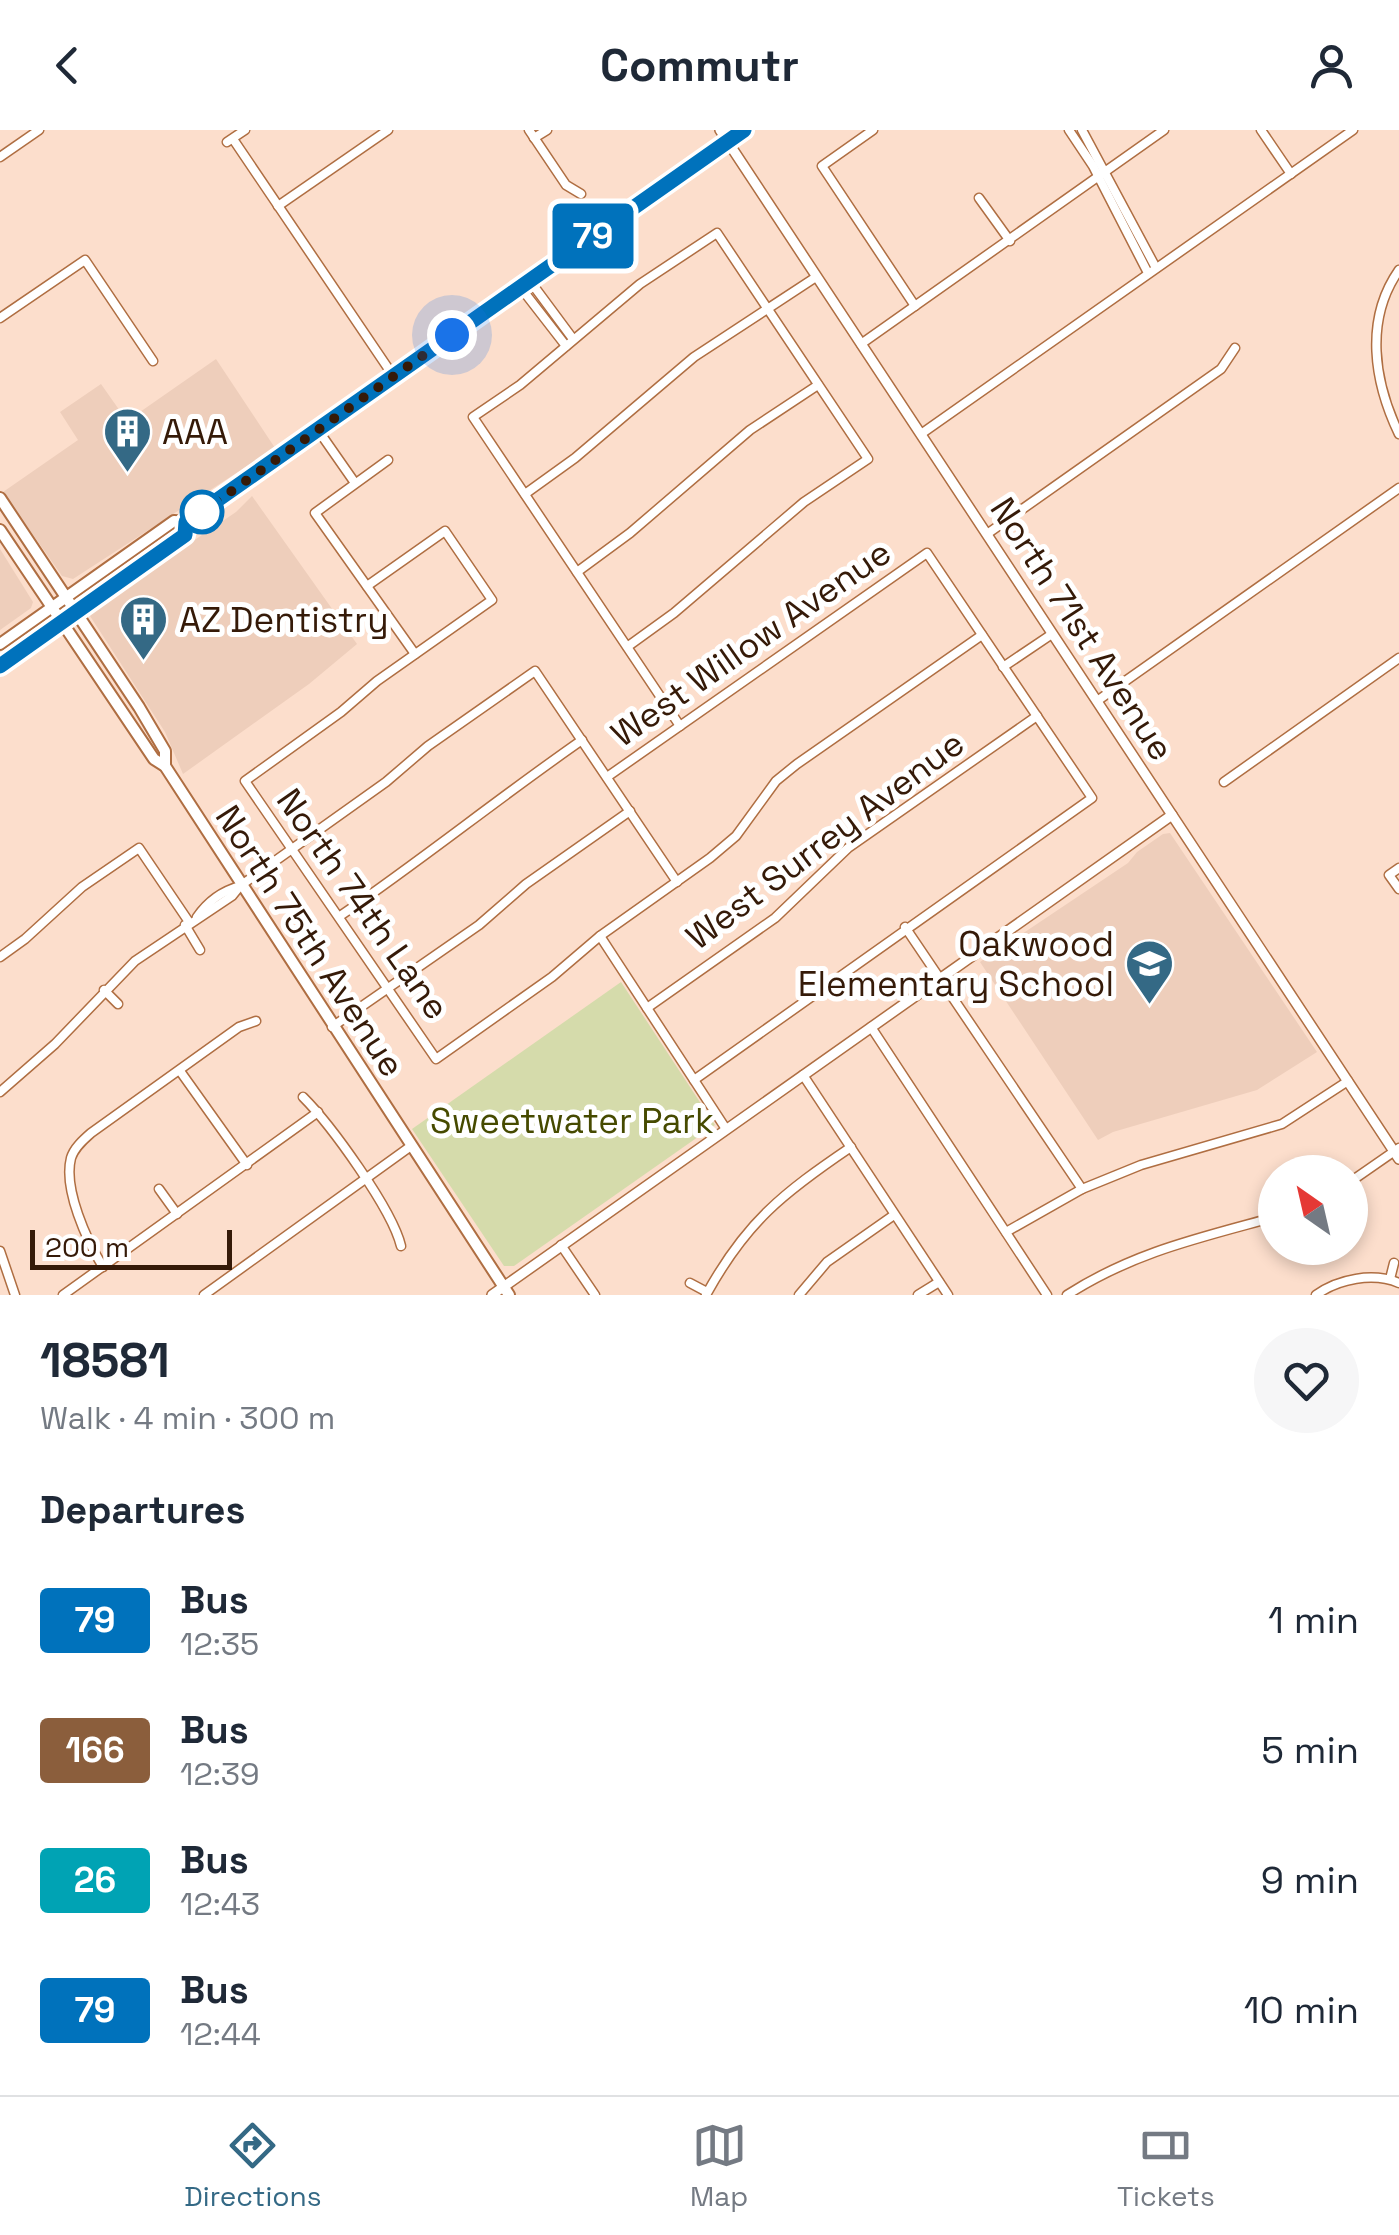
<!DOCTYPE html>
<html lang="en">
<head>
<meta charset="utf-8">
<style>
	body { margin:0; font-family:"Space Grotesk",sans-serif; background:#f6f6f7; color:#1f2937; height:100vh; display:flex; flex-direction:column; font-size:38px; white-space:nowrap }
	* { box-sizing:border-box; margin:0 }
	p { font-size:32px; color:#747a83 }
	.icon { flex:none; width:55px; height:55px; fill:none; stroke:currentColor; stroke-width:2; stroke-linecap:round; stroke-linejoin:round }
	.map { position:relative; height:1165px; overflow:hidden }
	.panel { display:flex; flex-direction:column; background:#fff; flex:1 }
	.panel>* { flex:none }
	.badge { padding:0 20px; border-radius:8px; font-size:35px; line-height:65px }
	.needle { width:65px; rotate:326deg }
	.fabs { position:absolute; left:1258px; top:1025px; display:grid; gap:20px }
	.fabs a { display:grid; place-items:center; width:110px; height:110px; border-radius:50%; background:#fff; box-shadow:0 5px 15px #0003; font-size:50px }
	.scale { position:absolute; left:30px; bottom:25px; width:202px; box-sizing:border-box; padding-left:10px; border:5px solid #351a08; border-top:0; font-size:28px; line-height:35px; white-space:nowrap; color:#351a08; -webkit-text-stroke:8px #fff; paint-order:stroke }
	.you { position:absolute; width:50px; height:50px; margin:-25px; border:8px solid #fff; border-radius:50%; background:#1a73e8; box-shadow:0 0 0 15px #1a73e833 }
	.map>.badge { position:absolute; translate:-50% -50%; box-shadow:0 0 0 5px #fff }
	h2 { padding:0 40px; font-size:38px; line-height:90px }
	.round { display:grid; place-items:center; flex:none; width:105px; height:105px; border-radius:52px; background:#f6f6f7 }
	.summary { display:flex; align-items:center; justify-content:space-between; height:170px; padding:0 40px }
	h1 { font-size:48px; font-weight:800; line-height:75px }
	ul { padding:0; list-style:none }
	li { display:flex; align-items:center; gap:30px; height:130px; padding:0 40px }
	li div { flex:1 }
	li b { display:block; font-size:38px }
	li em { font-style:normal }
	li .badge { min-width:110px; font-weight:700; text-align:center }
	header { display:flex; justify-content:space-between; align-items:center; height:130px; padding:0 40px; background:#fff; font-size:45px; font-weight:800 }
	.tab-bar { display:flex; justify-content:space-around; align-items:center; height:140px; border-top:2px solid #e0e1e3; background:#fff; font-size:28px; color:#747a83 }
	.tab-bar a { display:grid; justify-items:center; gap:5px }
	.tab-bar .current { color:#346985 }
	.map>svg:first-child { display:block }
	.built { fill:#eecebb }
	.green { fill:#d5dbab }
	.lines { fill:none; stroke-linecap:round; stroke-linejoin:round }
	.minor-casing { stroke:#af6e42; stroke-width:11 }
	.tertiary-casing { stroke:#af6e42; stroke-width:12 }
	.secondary-casing { stroke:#af6e42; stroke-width:14 }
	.minor { stroke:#fff; stroke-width:8 }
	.tertiary { stroke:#fff; stroke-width:9 }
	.secondary { stroke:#fff; stroke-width:10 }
	.line-casing { stroke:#fff; stroke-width:22 }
	.line { stroke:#0072bc; stroke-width:15 }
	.walk { stroke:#351a08; stroke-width:10; stroke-dasharray:0 18 }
	.stop-dot { fill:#fff; stroke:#0072bc; stroke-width:5 }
	.labels { text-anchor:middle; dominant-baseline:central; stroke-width:10; stroke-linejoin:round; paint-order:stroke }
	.poi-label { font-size:35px; fill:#351a08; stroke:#fff; text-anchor:start }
	.street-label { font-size:35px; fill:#351a08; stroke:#fff }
	.park-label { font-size:35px; fill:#464a00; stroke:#fff }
</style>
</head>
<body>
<header><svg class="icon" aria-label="back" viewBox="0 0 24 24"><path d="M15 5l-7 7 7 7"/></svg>Commutr<svg class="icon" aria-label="person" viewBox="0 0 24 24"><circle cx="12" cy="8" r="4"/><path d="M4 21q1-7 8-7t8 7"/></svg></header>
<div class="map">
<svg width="1399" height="1165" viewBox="0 0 1399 1165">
	<rect width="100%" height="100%" fill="#fcdecc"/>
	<g class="built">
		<path d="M 216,229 L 275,318 L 73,449 L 62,446 L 3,362 L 78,310 L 60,282 L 101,254 L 127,291 Z"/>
		<path d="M 252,366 L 357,514 L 309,554 L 183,644 L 165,602 L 90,486 L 94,478 L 236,382 Z"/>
		<path d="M 0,419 L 33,472 L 31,478 L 0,500 Z"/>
		<path d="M 1170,703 L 1317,922 L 1257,960 L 1113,1002 L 1098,1010 L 980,832 L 1128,733 L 1137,722 L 1163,704 Z"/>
	</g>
	<path class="green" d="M 621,852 L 715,995 L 514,1136 L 504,1136 L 412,999 Z"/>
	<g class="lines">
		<defs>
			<g id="minor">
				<path d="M 529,0 L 566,55 L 581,64"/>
				<path d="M 873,0 L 822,36 L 915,176"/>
				<path d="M 1069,0 L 1093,36 L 1148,143"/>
				<path d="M 1082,0 L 1156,138"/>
				<path d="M 1261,0 L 1291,44"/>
				<path d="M 534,8 L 547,0"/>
				<path d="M 233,9 L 394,247"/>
				<path d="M 227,12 L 245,0"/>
				<path d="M 0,27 L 39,0"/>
				<path d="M 979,68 L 1010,111"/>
				<path d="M 278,76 L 388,0"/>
				<path d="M 1399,140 C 1364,190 1374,252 1399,304"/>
				<path d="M 530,151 L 573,209"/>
				<path d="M 521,158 L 566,216"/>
				<path d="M 0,188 L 85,130 L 153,231"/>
				<path d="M 861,214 L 1164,0"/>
				<path d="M 318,300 L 355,353"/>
				<path d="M 921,304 L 1353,0"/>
				<path d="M 388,330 L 315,383 L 415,524"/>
				<path d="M 525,364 L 575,328 L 694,227 L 816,147"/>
				<path d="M 987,404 L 1221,239 L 1235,218"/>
				<path d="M 577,442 L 630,403 L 750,300 L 818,255"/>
				<path d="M 367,456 L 445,401 L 492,470 L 377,551 L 341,582 L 245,651 L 436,929 L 552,847 L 600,806 L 710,728 L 736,706 L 776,651 L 797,634 L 982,505"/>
				<path d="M 627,517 L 674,483 L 804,372 L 868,329 L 717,103 L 640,154 L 520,255 L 473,287 L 680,596"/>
				<path d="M 1003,537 L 1052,504"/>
				<path d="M 1097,571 L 1399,358"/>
				<path d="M 607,647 L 927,423 L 1092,668 L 694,950"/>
				<path d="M 1224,652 L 1399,528"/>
				<path d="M 1399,738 L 1389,745 L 1399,759"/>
				<path d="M 340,786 C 423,729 500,667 582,610"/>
				<path d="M 197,787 C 208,771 222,761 240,756 L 386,652 L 428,616 L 535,541 L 677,752"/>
				<path d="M 185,795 L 200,820"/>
				<path d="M 905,797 L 1082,1059"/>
				<path d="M 600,806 L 726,999"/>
				<path d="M 0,827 L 25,809 L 82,757 L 139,718 L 189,792"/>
				<path d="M 104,860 L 118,874"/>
				<path d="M 647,878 L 775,788 L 848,718 L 1037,586"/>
				<path d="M 332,897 L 479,795 L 526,754 L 630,681"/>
				<path d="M 871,897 L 1047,1165"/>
				<path d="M 180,941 L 247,1035"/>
				<path d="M 803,945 L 948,1165"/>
				<path d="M 0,962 L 55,914 L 135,831 L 232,766 L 240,756"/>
				<path d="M 303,967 C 331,995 392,1079 401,1116"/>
				<path d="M 1350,1052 L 1399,1018"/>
				<path d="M 159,1059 L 177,1084"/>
				<path d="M 1006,1102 L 1082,1059 L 1141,1035 L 1282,994 L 1348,951"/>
				<path d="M 561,1115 L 595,1165"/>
				<path d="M 0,1121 L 15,1165"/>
				<path d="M 103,1137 C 87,1111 63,1059 71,1028 C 74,1018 83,1010 91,1003 L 239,897 L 256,891"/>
				<path d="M 1390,1149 L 1394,1133"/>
				<path d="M 690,1153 L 707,1162"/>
				<path d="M 63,1165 L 318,982"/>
				<path d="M 204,1165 L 411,1016"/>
				<path d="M 706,1165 C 746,1092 783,1063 851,1017"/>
				<path d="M 799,1165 L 827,1132 L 894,1085"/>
				<path d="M 918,1165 L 939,1152"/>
				<path d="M 1067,1165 C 1134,1122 1199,1108 1275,1087"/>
				<path d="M 1316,1165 C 1338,1149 1373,1142 1399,1153"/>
			</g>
			<g id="tertiary">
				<path d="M 720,0 L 1399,1029"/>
				<path d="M 492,1165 L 1172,685"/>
			</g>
			<g id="secondary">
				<path d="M 0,368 L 139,577 L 165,621 L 165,636"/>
				<path d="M 0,400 L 154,629 L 165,636 L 509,1165"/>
				<path d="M 0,514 L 174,391 L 187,392 L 235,359 L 744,0"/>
				<path d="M 0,536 L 185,405 L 187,392"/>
			</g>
		</defs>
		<use href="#minor" class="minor-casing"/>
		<use href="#tertiary" class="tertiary-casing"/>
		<use href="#secondary" class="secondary-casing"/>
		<use href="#minor" class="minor"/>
		<use href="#tertiary" class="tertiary"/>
		<use href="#secondary" class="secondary"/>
	</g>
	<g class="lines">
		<defs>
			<path id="line" d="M 0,536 L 185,405 L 186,392 L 744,0"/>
		</defs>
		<use href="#line" class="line-casing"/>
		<use href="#line" class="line"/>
		<path class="walk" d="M 202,382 L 452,205"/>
	</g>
	<defs>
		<symbol id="building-pin" viewBox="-11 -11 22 30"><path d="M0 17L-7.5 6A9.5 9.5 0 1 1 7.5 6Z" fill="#346985" stroke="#fff"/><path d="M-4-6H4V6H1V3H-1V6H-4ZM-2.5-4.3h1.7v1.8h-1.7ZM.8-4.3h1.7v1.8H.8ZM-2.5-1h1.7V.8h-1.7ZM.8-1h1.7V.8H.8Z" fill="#fff"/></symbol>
		<symbol id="school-pin" viewBox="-11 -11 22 30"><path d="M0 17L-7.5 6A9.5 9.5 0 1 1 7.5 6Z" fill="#346985" stroke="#fff"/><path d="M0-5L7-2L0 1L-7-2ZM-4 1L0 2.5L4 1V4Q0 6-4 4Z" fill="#fff"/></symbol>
	</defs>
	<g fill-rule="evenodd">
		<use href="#building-pin" x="100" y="274" width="55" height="75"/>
		<use href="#building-pin" x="116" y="462" width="55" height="75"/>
		<use href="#school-pin" x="1122" y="806" width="55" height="75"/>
	</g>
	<circle class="stop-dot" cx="202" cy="382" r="20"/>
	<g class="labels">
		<g class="poi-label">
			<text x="162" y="302">AAA</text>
			<text x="179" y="490">AZ Dentistry</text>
			<text x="1114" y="814" text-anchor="end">Oakwood<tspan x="1114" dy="40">Elementary School</tspan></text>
		</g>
		<g class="street-label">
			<text transform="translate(1082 499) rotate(57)">North 71st Avenue</text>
			<text transform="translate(751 513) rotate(-35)">West Willow Avenue</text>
			<text transform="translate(825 710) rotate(-37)">West Surrey Avenue</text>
			<text transform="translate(363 774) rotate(55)">North 74th Lane</text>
			<text transform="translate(310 811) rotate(57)">North 75th Avenue</text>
		</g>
		<g class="park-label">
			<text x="572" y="991">Sweetwater Park</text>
		</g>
	</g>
</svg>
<div class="fabs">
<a><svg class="needle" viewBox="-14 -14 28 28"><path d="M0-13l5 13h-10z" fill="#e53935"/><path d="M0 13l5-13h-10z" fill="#747a83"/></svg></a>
</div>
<div class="scale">200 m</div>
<div class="you" style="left:452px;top:205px"></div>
<b class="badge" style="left:593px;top:106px;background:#0072bc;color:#fff">79</b>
</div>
<section class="panel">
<div class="summary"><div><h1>18581</h1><p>Walk · 4 min · 300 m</p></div><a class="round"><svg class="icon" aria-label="heart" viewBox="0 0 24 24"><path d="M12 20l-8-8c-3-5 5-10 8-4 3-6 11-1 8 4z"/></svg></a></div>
<h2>Departures</h2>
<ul>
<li><span class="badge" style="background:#0072bc;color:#fff">79</span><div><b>Bus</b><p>12:35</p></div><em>1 min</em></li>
<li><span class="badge" style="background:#8b5e3c;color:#fff">166</span><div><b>Bus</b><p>12:39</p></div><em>5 min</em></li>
<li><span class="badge" style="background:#00a3b4;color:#fff">26</span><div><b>Bus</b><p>12:43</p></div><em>9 min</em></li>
<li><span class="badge" style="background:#0072bc;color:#fff">79</span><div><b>Bus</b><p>12:44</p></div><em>10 min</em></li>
</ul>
</section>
<nav class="tab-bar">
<a class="current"><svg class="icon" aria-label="directions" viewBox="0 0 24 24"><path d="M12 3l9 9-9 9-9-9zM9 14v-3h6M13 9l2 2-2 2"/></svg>Directions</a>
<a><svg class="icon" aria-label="map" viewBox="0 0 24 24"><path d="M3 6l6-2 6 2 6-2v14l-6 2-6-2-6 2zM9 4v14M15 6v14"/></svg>Map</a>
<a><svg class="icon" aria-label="tickets" viewBox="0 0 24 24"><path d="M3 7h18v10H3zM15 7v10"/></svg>Tickets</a>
</nav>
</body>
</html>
